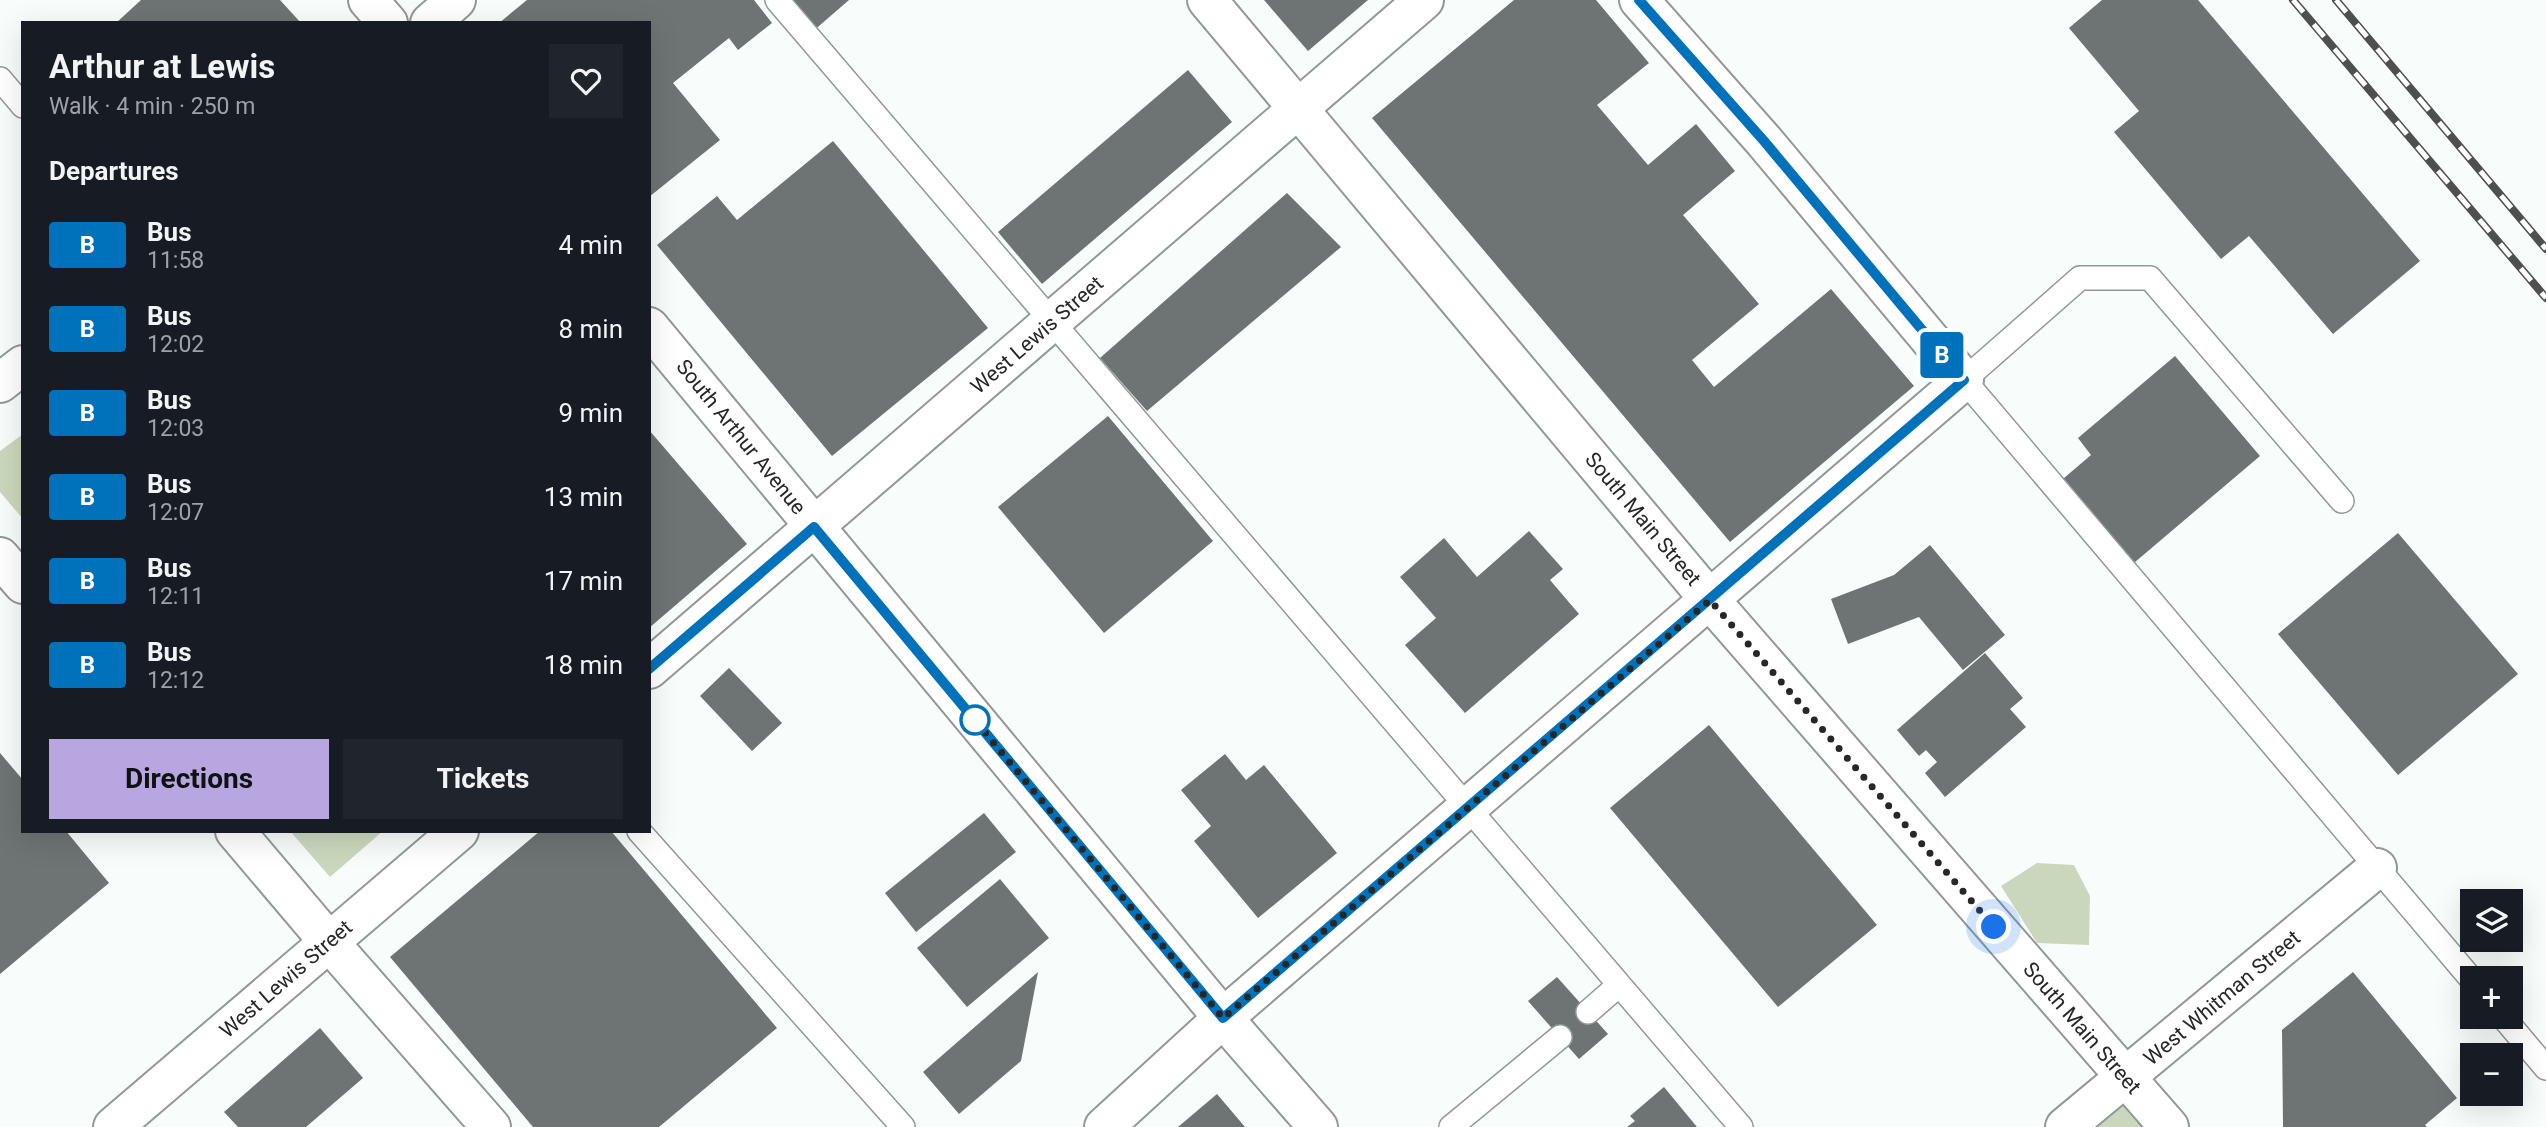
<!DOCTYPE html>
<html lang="en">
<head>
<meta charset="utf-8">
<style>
	body { margin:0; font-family:Roboto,sans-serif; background:#20242c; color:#f1f3f6; height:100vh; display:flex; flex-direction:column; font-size:26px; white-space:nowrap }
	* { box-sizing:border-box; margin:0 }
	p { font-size:23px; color:#9ea1a6 }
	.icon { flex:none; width:38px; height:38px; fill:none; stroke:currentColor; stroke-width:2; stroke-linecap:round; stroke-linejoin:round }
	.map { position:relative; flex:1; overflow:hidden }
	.sheet { position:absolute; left:21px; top:21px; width:630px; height:812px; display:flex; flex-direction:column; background:#171b24; border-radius:0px; box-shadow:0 7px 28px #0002 }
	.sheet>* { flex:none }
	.badge { padding:0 14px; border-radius:5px; font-size:24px; line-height:46px }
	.buttons { position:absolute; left:2460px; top:889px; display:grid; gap:14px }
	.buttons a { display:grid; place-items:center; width:63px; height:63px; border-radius:0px; background:#171b24; box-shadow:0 7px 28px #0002; font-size:35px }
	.you { position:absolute; width:35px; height:35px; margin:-18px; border:5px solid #fff; border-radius:50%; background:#1a73e8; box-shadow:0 0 0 10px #1a73e833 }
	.map>.badge { position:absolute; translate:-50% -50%; box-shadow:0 0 0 4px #fff }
	h2 { padding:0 28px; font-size:26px; line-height:63px }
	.round { display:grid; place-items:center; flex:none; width:74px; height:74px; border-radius:0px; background:#20242c }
	.summary { display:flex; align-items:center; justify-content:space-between; height:119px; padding:0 28px }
	h1 { font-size:33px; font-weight:700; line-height:52px }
	.primary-button { display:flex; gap:14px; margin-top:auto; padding:14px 28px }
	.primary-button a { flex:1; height:80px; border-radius:0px; background:#b7a6df; color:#111; font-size:28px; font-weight:700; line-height:80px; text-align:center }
	.primary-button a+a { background:#20242c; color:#f1f3f6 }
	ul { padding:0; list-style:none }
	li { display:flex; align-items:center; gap:21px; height:84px; padding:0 28px }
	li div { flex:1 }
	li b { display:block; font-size:26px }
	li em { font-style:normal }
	li .badge { min-width:77px; font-weight:700; text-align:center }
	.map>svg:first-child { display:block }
	.green { fill:#cbd7bd }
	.building { fill:#6e7374 }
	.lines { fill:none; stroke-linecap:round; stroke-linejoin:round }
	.service-casing { stroke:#939897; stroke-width:26 }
	.minor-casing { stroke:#939897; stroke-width:42 }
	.tertiary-casing { stroke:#939897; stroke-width:42 }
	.secondary-casing { stroke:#939897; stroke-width:42 }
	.service { stroke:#fff; stroke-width:23 }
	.minor { stroke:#fff; stroke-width:38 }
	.tertiary { stroke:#fff; stroke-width:38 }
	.secondary { stroke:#fff; stroke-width:38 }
	.rail-casing { stroke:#4d504f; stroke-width:8 }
	.rail { stroke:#fff; stroke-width:5; stroke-dasharray:16; stroke-linecap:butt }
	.line-casing { stroke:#fff; stroke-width:16 }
	.line { stroke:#0072bc; stroke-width:10 }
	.walk { stroke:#262827; stroke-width:7; stroke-dasharray:0 12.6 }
	.stop-dot { fill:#fff; stroke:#0072bc; stroke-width:3.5 }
	.labels { text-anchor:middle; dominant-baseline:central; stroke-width:7; stroke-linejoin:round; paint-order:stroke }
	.street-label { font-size:21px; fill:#262827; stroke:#fff }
</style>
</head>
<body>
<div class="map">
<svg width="2546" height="1127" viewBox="0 0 2546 1127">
	<rect width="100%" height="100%" fill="#f8fdfb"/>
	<g class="green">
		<path d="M 23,434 L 23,519 L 0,492 L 0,451 Z"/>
		<path d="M 290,831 L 383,831 L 330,877 Z"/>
		<path d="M 2037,863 L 2074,865 L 2090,896 L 2089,945 L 2037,943 L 2001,886 Z"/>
		<path d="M 2125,1079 L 2169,1127 L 2065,1127 Z"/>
	</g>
	<g class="building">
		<path d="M 141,0 L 280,0 L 301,23 L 116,23 Z"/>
		<path d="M 527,0 L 754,0 L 772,23 L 738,50 L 729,38 L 673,83 L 720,140 L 649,197 L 649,23 L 499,23 Z"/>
		<path d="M 785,0 L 849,0 L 812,32 Z"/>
		<path d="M 1264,0 L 1368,0 L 1308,51 Z"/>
		<path d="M 1514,0 L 1596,0 L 1649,63 L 1597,105 L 1648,165 L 1696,124 L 1735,171 L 1683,215 L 1759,304 L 1692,360 L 1714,387 L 1831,289 L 1914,386 L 1730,542 L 1372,118 Z"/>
		<path d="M 2102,0 L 2198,0 L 2420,261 L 2333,334 L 2249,236 L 2221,259 L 2114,132 L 2139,111 L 2069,28 Z"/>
		<path d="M 1188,70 L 1232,122 L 1042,284 L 998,232 Z"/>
		<path d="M 833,141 L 988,328 L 832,456 L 657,245 L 717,196 L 737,220 Z"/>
		<path d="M 1287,193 L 1341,247 L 1147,411 L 1100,358 Z"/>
		<path d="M 2175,356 L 2260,456 L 2128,568 L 2057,484 L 2091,455 L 2078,438 Z"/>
		<path d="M 1108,416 L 1213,541 L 1104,633 L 998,507 Z"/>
		<path d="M 649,430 L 747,544 L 649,628 Z"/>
		<path d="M 1529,531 L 1563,569 L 1550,580 L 1579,614 L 1465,713 L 1405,645 L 1436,618 L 1400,577 L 1444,538 L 1477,577 Z"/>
		<path d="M 2398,533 L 2518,674 L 2398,775 L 2278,634 Z"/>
		<path d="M 1930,545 L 2005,635 L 1963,670 L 1919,617 L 1848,644 L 1831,599 L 1894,575 Z"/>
		<path d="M 1985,653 L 2023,698 L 2010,709 L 2026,727 L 1945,797 L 1925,773 L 1937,762 L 1926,750 L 1919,756 L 1897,730 Z"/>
		<path d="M 729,668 L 782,723 L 752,751 L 700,696 Z"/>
		<path d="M 1709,725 L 1877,925 L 1778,1007 L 1610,808 Z"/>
		<path d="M 0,753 L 23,780 L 23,831 L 66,831 L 109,883 L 0,974 Z"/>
		<path d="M 1225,754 L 1246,780 L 1264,765 L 1337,853 L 1258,918 L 1194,841 L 1211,826 L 1181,790 Z"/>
		<path d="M 984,813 L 1016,852 L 916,932 L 885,893 Z"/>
		<path d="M 540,831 L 611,831 L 777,1028 L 659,1127 L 533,1127 L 390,957 Z"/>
		<path d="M 1000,879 L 1049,938 L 967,1007 L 917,948 Z"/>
		<path d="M 1038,972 L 1021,1061 L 959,1114 L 923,1072 Z"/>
		<path d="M 2353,972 L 2457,1098 L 2425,1125 L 2427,1127 L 2283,1127 L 2282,1030 Z"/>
		<path d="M 1557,977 L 1608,1034 L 1579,1059 L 1528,1001 Z"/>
		<path d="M 320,1028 L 363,1078 L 306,1127 L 238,1127 L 224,1112 Z"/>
		<path d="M 1664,1087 L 1697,1127 L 1627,1127 L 1635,1121 L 1630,1116 Z"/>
		<path d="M 1217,1094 L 1245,1127 L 1178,1127 Z"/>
	</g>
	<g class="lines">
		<defs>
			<g id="service">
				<path d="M 777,0 L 1741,1127"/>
				<path d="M 0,79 L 23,106"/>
				<path d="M 2342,501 L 2150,278 L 2080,278 L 1964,380 L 2473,981"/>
				<path d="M 639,831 L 903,1127"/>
				<path d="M 1588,1012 L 1619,985"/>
				<path d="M 2503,1017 L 2546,1068"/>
				<path d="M 1451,1127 L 1560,1037"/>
			</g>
			<g id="minor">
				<path d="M 0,557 L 23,584"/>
				<path d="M 235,831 L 329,942"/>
				<path d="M 1104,1127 L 1223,1018 L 1964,380 L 1764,141 L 1639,0"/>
				<path d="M 2065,1127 L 2377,868"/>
			</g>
			<g id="tertiary">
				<path d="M 430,23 L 456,0"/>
				<path d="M 0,383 L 23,365"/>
				<path d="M 649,669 L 1424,0"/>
				<path d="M 329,942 L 491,1127"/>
				<path d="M 113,1127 L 459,831"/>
			</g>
			<g id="secondary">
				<path d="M 368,0 L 388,23"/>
				<path d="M 1207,0 L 1710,600 L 2169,1127"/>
				<path d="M 649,327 L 1223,1018 L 1318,1127"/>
			</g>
		</defs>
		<use href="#service" class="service-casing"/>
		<use href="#minor" class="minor-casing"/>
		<use href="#tertiary" class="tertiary-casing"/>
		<use href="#secondary" class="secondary-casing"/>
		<use href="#service" class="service"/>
		<use href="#minor" class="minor"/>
		<use href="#tertiary" class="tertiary"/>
		<use href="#secondary" class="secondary"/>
		<defs>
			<g id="rail">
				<path d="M 2293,0 L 2546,298"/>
				<path d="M 2336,0 L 2546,249"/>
			</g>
		</defs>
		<use href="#rail" class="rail-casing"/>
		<use href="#rail" class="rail"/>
	</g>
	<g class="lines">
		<defs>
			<path id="line" d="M 649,669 L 814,527 L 1223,1018 L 1964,380 L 1764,141 L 1639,0"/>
		</defs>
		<use href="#line" class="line-casing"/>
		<use href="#line" class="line"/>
		<path class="walk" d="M 975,720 L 972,717 L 1223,1018 L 1710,600 L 1994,927"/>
	</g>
	<circle class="stop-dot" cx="975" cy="720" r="14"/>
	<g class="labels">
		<g class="street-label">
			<text transform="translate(1037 335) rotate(-41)">West Lewis Street</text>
			<text transform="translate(741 437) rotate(51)">South Arthur Avenue</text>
			<text transform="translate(1643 519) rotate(50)">South Main Street</text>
			<text transform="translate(286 979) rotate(-41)">West Lewis Street</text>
			<text transform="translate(2222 998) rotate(-40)">West Whitman Street</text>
			<text transform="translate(2082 1028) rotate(49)">South Main Street</text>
		</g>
	</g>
</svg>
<div class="buttons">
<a><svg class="icon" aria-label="layers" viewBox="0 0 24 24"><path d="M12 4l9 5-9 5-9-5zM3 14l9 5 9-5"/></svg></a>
<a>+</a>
<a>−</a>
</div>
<div class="you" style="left:1994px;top:927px"></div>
<b class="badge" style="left:1942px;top:355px;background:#0072bc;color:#fff">B</b>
<section class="sheet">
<div class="summary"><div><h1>Arthur at Lewis</h1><p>Walk · 4 min · 250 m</p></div><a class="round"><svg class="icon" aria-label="heart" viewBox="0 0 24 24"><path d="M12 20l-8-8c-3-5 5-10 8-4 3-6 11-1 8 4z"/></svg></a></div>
<h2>Departures</h2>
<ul>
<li><span class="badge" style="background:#0072bc;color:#fff">B</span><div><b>Bus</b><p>11:58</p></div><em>4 min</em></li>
<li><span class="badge" style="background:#0072bc;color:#fff">B</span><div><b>Bus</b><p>12:02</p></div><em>8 min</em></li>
<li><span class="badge" style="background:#0072bc;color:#fff">B</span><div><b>Bus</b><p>12:03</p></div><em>9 min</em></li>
<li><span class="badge" style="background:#0072bc;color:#fff">B</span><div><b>Bus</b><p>12:07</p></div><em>13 min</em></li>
<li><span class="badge" style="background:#0072bc;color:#fff">B</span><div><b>Bus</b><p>12:11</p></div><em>17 min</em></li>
<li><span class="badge" style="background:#0072bc;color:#fff">B</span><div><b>Bus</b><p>12:12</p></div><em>18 min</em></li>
</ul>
<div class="primary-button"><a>Directions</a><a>Tickets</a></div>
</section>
</div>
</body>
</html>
